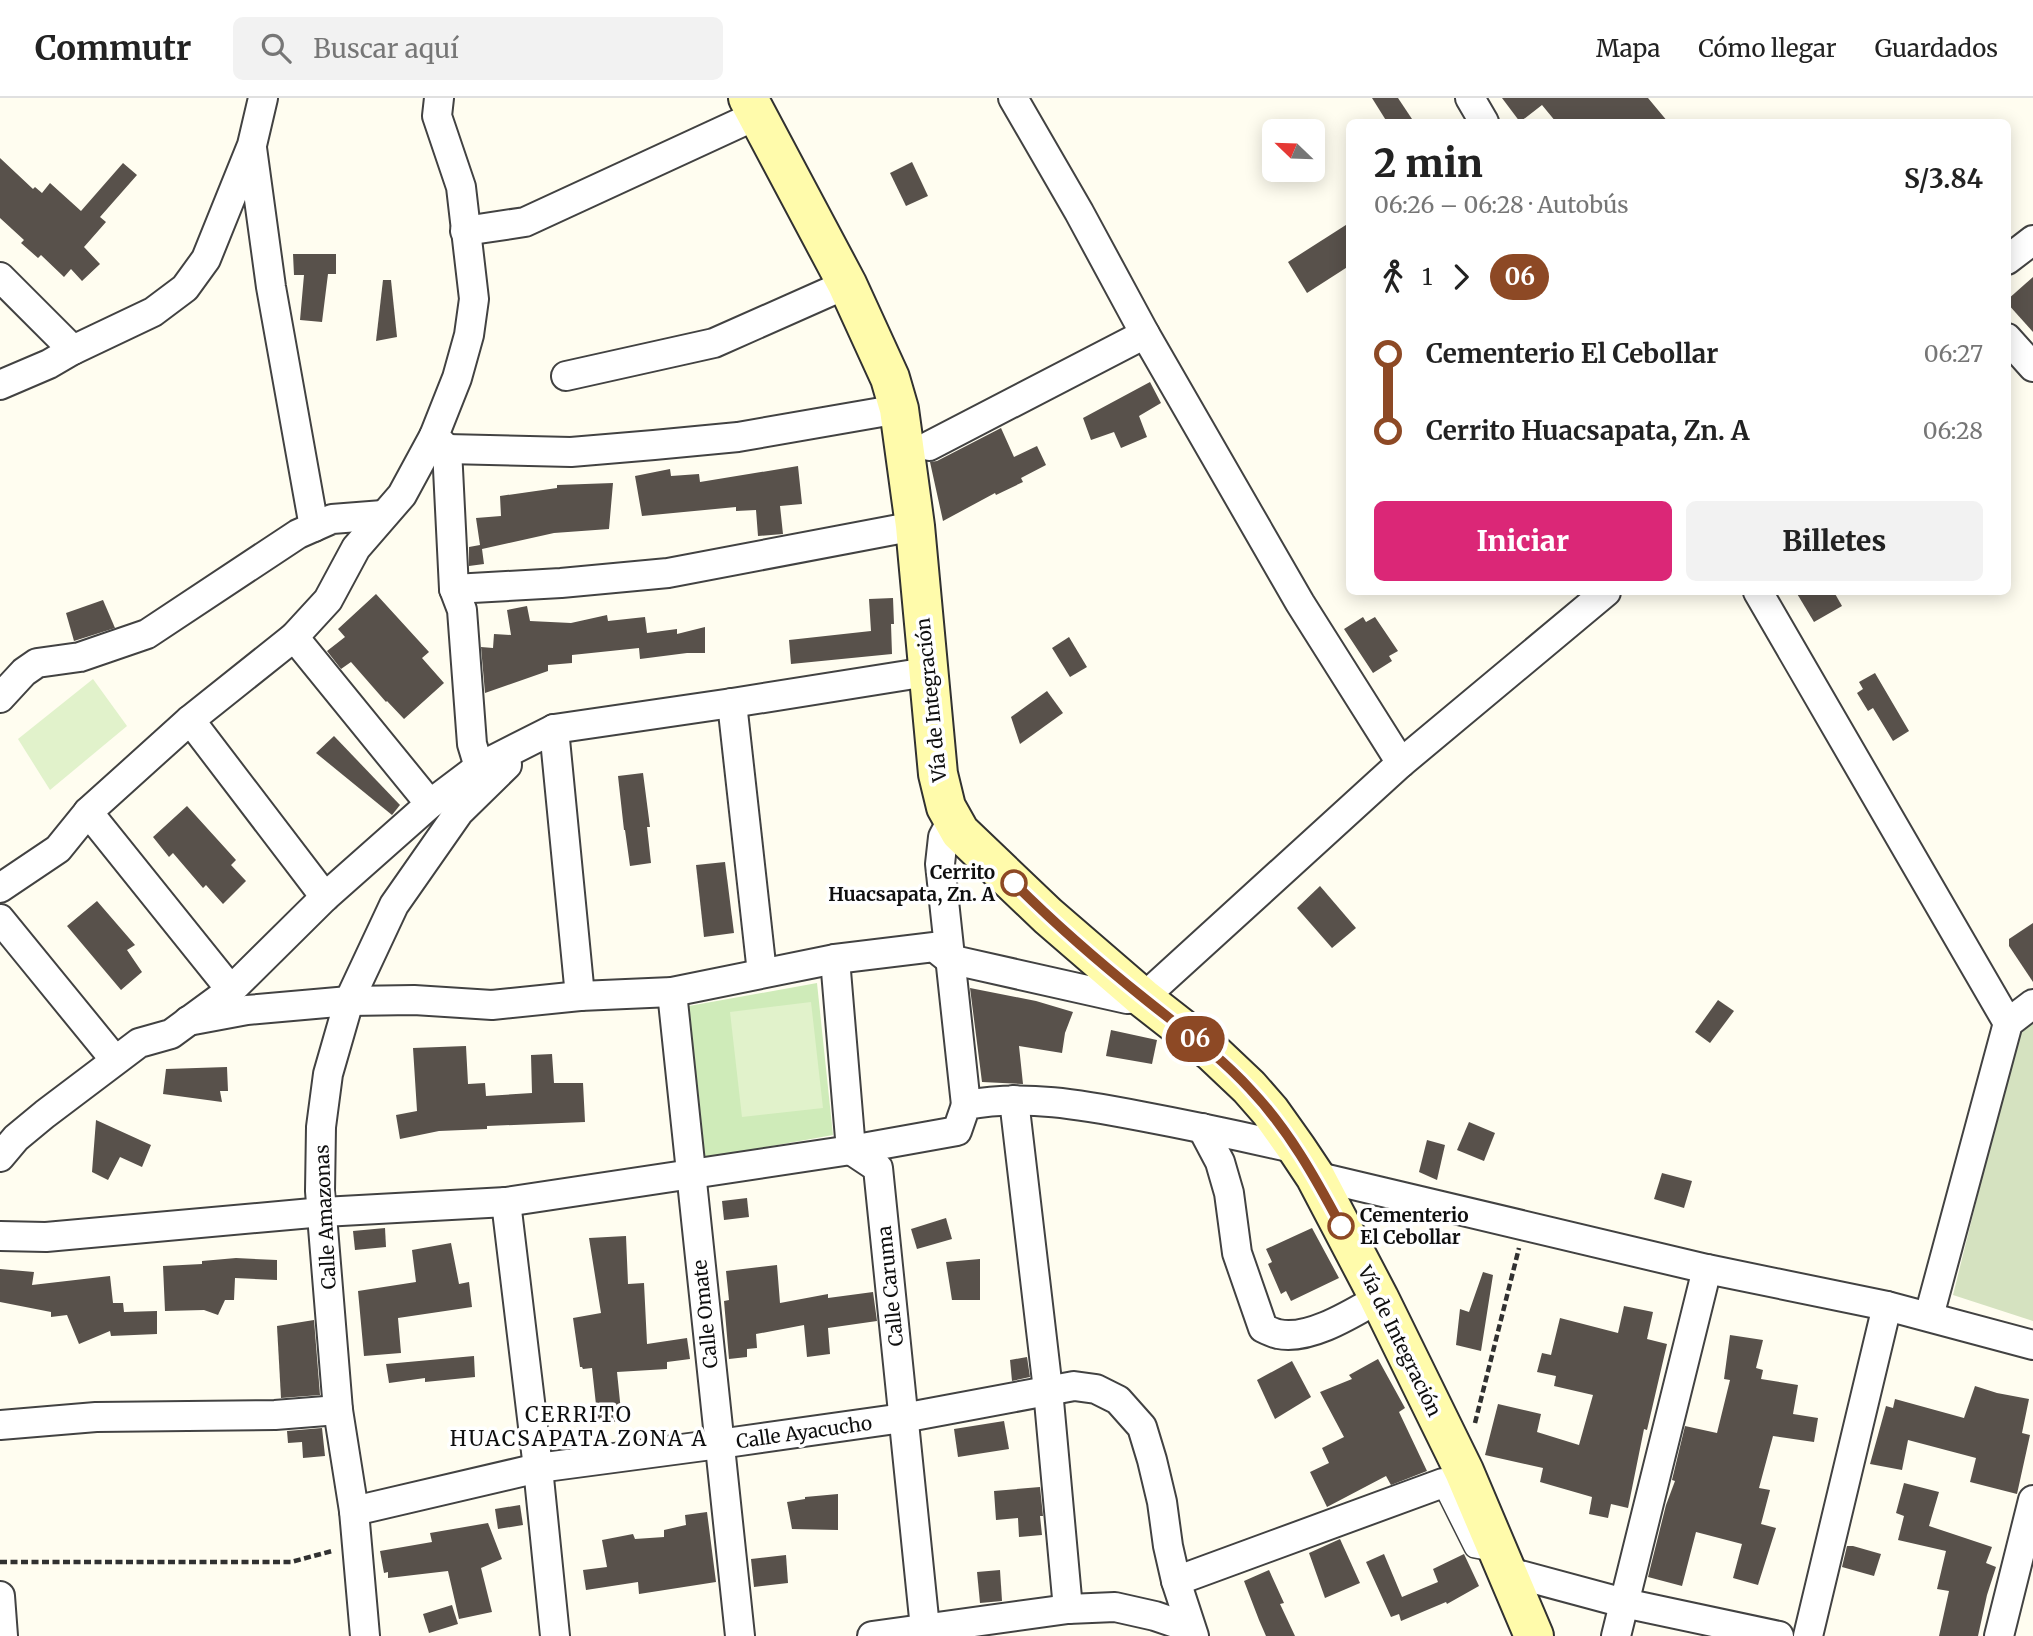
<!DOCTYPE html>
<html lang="es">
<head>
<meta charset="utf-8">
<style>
	body { margin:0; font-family:Merriweather,serif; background:#f2f2f2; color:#222; height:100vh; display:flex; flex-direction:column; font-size:26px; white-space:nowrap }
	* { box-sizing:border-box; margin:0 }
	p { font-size:23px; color:#767676 }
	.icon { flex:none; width:38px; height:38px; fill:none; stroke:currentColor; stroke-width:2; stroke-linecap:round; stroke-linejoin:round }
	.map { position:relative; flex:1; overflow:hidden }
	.sheet { position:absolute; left:1346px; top:21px; width:665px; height:476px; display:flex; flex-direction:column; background:#fff; border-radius:10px; box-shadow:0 4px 18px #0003 }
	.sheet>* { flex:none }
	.badge { padding:0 14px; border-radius:23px; font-size:24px; line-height:46px }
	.needle { width:46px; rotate:293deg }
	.controls { position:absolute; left:1262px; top:21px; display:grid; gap:14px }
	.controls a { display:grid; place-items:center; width:63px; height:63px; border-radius:10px; background:#fff; box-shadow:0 4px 18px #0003; font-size:35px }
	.map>.badge { position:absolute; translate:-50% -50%; box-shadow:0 0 0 4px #fff }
	.legs { display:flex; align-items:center; gap:10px; height:77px; padding:0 28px; font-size:23px }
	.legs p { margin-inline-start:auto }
	.overview { display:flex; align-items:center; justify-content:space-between; height:119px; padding:0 28px }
	h1 { font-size:38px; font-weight:800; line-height:52px }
	.primary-button { display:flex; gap:14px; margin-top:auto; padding:14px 28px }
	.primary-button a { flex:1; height:80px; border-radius:10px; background:#db2777; color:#fff; font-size:28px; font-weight:800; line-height:80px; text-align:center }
	.primary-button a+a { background:#f2f2f2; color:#222 }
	ul { padding:0 28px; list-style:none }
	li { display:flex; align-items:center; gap:24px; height:77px; font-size:26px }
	li i { display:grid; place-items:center; width:10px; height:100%; margin:0 9px; background:currentColor }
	li i::after { content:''; width:18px; height:18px; margin:-9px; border:5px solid; border-radius:50%; background:#fff }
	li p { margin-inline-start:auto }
	li:first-child i { background:linear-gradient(#0000 50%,currentColor 0) }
	li:last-child i { background:linear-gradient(currentColor 50%,#0000 0) }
	header { display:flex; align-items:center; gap:42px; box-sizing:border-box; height:98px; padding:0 35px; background:#fff; border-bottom:2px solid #e0e0e0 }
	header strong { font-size:33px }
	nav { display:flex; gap:38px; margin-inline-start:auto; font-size:24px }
	.search { width:490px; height:63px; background:#f2f2f2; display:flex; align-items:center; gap:18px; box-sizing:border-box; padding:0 24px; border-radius:10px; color:#767676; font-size:26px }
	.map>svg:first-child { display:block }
	.green { fill:#cfebb9 }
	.cemetery { fill:#d5e2c0 }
	.pitch { fill:#e1f2cb }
	.building { fill:#58514b }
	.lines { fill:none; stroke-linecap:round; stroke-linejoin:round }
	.pedestrian-casing { stroke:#424242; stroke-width:24 }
	.minor-casing { stroke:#424242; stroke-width:32 }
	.secondary-casing { stroke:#313131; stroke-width:42 }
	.path { stroke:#313131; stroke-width:4.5; stroke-dasharray:7 3.5; stroke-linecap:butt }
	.pedestrian { stroke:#fff; stroke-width:21 }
	.minor { stroke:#fff; stroke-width:28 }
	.secondary { stroke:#fffbab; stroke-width:38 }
	.line-1-casing { stroke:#fff; stroke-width:16 }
	.line-1 { stroke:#8d4925; stroke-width:10 }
	.stop-1-dot { fill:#fff; stroke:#8d4925; stroke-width:3.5 }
	.labels { text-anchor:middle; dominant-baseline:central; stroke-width:7; stroke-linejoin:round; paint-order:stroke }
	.street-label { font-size:19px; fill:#0f0f0f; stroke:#fff }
	.stop-label { font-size:19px; font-weight:bold; fill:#0f0f0f; stroke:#fff; text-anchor:end }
	.neighbourhood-label { font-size:21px; letter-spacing:2px; fill:#0f0f0f; stroke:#fff }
</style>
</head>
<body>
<header>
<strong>Commutr</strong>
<div class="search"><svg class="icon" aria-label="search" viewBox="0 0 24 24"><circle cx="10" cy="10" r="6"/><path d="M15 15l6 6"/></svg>Buscar aquí</div>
<nav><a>Mapa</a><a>Cómo llegar</a><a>Guardados</a></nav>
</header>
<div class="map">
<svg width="2033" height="1538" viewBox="0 0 2033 1538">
	<rect width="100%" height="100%" fill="#fffdf0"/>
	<path class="green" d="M 817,885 L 833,1037 L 705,1060 L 689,908 Z"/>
	<path class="cemetery" d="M 2033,924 L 2033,1223 L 1953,1197 L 2018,936 Z"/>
	<g class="pitch">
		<path d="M 93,581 L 127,628 L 50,692 L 18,641 Z"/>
		<path d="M 811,904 L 823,1010 L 742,1019 L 730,914 Z"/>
	</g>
	<g class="building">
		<path d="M 1372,0 L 1398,0 L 1414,24 L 1387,24 Z"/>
		<path d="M 1502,0 L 1648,0 L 1668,24 L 1556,24 L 1542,7 L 1520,24 Z"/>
		<path d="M 0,60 L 33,91 L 35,89 L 42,95 L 50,85 L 81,113 L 123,65 L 137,77 L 100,119 L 106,124 L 84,149 L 100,166 L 82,183 L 71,171 L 64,179 L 41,157 L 38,160 L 21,145 L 24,142 L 0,120 Z"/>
		<path d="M 912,64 L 928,98 L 906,108 L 890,75 Z"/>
		<path d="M 1349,125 L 1349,168 L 1307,195 L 1288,164 Z"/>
		<path d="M 293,156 L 336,156 L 336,176 L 328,176 L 322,224 L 300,222 L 304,177 L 294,177 Z"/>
		<path d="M 2033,179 L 2033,234 L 2007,205 L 2007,202 Z"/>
		<path d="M 383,182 L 391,182 L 397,239 L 376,243 Z"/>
		<path d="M 1150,284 L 1161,305 L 1139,318 L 1147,339 L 1121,350 L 1114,334 L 1091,342 L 1083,320 Z"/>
		<path d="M 1001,330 L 1014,359 L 1037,348 L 1046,367 L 1021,380 L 1023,384 L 996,397 L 995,395 L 943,423 L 930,364 L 937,363 Z"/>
		<path d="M 798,368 L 802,406 L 780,408 L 783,436 L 758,438 L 756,412 L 736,413 L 736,409 L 642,418 L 635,378 L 670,371 L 671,378 L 699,376 L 700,384 Z"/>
		<path d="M 613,385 L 609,431 L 554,435 L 482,451 L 484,466 L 469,468 L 469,449 L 480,447 L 476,420 L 501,418 L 500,398 L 557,390 L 557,387 Z"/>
		<path d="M 1796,494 L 1834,494 L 1842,508 L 1814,524 Z"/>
		<path d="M 376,496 L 429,554 L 422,560 L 444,585 L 404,621 L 387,603 L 386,604 L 351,564 L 341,571 L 327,553 L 345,539 L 338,531 Z"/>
		<path d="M 893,500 L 894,526 L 891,526 L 892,556 L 791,566 L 789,542 L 871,533 L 869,501 Z"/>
		<path d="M 103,502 L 115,530 L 74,543 L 66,515 Z"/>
		<path d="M 527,508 L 530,523 L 571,525 L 607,517 L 608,523 L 645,519 L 647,535 L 677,531 L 677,536 L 705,529 L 705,555 L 687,555 L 640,561 L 639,550 L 572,557 L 572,565 L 548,567 L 548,573 L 485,595 L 481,549 L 493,550 L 494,536 L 511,537 L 507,512 Z"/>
		<path d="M 1363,519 L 1366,524 L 1375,519 L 1398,553 L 1389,558 L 1392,563 L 1373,575 L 1344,531 Z"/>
		<path d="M 1069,539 L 1087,569 L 1070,579 L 1052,550 Z"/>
		<path d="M 1875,575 L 1909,633 L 1893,643 L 1873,610 L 1868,613 L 1857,595 L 1863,591 L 1859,584 Z"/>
		<path d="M 1047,593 L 1063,615 L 1020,646 L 1011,619 Z"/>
		<path d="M 334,638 L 400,707 L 392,717 L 316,655 Z"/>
		<path d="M 643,675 L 650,729 L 647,729 L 651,765 L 630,768 L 625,732 L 624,732 L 618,678 Z"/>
		<path d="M 187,708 L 236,762 L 231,767 L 246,783 L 223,806 L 206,787 L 203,790 L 173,755 L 169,759 L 153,739 Z"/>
		<path d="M 725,764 L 734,835 L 704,839 L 696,767 Z"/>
		<path d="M 1320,788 L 1356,830 L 1332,850 L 1297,810 Z"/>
		<path d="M 97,803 L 135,847 L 127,852 L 142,874 L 121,892 L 67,828 Z"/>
		<path d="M 2033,825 L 2033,884 L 2009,848 L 2009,841 Z"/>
		<path d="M 970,890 L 1036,903 L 1073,914 L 1065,935 L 1062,955 L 1019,948 L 1023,986 L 982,984 Z"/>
		<path d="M 1718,902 L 1734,913 L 1710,945 L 1695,934 Z"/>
		<path d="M 1111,932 L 1157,942 L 1152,966 L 1106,958 Z"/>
		<path d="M 466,948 L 468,986 L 485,985 L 486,998 L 532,995 L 531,957 L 552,956 L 554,985 L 583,985 L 585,1024 L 487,1028 L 487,1031 L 439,1033 L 400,1041 L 396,1017 L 417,1013 L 413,950 Z"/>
		<path d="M 227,969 L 228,993 L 220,993 L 222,1004 L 163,996 L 166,971 Z"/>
		<path d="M 96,1022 L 151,1047 L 142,1069 L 120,1059 L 108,1082 L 92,1074 Z"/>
		<path d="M 1469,1024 L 1495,1035 L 1484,1063 L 1457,1052 Z"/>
		<path d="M 1427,1042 L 1445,1047 L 1437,1082 L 1419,1074 Z"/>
		<path d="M 1662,1075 L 1692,1083 L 1684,1110 L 1654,1101 Z"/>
		<path d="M 747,1100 L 749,1119 L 724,1122 L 722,1103 Z"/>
		<path d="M 946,1120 L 952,1141 L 917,1151 L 911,1131 Z"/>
		<path d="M 385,1130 L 386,1149 L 355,1152 L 353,1133 Z"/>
		<path d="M 1312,1130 L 1339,1180 L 1291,1203 L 1286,1193 L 1281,1196 L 1268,1166 L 1272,1164 L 1266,1151 Z"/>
		<path d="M 626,1138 L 628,1186 L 644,1185 L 647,1246 L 687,1240 L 690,1261 L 667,1264 L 667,1271 L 617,1274 L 622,1323 L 598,1325 L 592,1270 L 583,1271 L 582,1269 L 580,1269 L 573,1220 L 601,1215 L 589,1140 Z"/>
		<path d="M 451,1145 L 459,1186 L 469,1184 L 472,1209 L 398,1220 L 401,1255 L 364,1258 L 358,1193 L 416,1184 L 412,1152 Z"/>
		<path d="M 236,1160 L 277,1162 L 277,1182 L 235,1180 L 234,1202 L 225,1202 L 218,1217 L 204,1212 L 165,1213 L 163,1168 L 202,1166 L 202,1163 Z"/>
		<path d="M 980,1161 L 980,1202 L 952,1202 L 946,1164 Z"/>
		<path d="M 777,1167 L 780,1205 L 828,1196 L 828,1200 L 873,1194 L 877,1223 L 828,1230 L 830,1256 L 807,1259 L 804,1227 L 756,1236 L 757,1250 L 747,1251 L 747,1259 L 729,1261 L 724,1203 L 729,1202 L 726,1173 Z"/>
		<path d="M 0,1171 L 34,1174 L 32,1187 L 110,1178 L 113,1205 L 123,1205 L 124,1214 L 157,1213 L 157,1236 L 111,1238 L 110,1233 L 79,1246 L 67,1217 L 51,1219 L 51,1214 L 0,1204 Z"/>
		<path d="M 1483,1174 L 1493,1177 L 1481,1253 L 1456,1247 L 1460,1211 L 1469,1214 Z"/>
		<path d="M 1624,1208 L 1653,1214 L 1647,1241 L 1667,1246 L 1647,1332 L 1644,1331 L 1628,1410 L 1611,1406 L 1608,1420 L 1589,1416 L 1592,1399 L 1540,1384 L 1543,1370 L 1485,1357 L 1498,1306 L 1541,1316 L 1537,1334 L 1579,1347 L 1593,1297 L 1554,1288 L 1556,1278 L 1537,1274 L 1542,1255 L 1551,1257 L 1560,1220 L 1618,1235 Z"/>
		<path d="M 314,1222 L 320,1297 L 281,1300 L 277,1228 Z"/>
		<path d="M 1730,1237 L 1763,1242 L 1756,1270 L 1763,1272 L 1761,1281 L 1798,1287 L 1793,1316 L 1818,1320 L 1814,1344 L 1773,1338 L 1759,1390 L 1770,1392 L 1761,1426 L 1776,1430 L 1758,1487 L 1733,1480 L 1742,1446 L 1696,1434 L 1682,1488 L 1648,1479 L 1666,1407 L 1675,1383 L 1672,1382 L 1685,1328 L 1717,1335 L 1730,1282 L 1724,1281 Z"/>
		<path d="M 474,1258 L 475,1279 L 425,1284 L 425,1280 L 389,1285 L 386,1266 Z"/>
		<path d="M 1027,1259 L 1030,1279 L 1012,1283 L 1010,1262 Z"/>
		<path d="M 1378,1261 L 1405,1310 L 1399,1314 L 1427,1373 L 1391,1387 L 1386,1378 L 1327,1409 L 1310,1374 L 1329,1365 L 1322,1350 L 1344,1339 L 1320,1294 L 1352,1281 L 1349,1277 Z"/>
		<path d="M 1292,1263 L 1311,1299 L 1275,1321 L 1257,1282 Z"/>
		<path d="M 1975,1288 L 1997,1295 L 2029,1301 L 2022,1335 L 2030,1337 L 2017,1396 L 1970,1384 L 1976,1360 L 1908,1342 L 1902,1372 L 1870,1366 L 1886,1308 L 1893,1310 L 1895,1301 L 1964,1320 Z"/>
		<path d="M 1004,1323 L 1009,1351 L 958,1359 L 954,1331 Z"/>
		<path d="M 322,1330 L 325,1358 L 303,1360 L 302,1344 L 288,1345 L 287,1333 Z"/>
		<path d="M 1904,1385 L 1939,1394 L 1929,1428 L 1992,1449 L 1986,1465 L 1996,1469 L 1987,1497 L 1978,1538 L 1939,1538 L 1949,1493 L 1937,1491 L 1946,1453 L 1898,1442 L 1904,1418 L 1896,1415 Z"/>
		<path d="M 1040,1389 L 1043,1418 L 1040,1418 L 1042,1437 L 1019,1439 L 1018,1420 L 996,1422 L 994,1393 Z"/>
		<path d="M 838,1396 L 838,1432 L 792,1431 L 787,1404 L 805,1401 L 805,1399 Z"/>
		<path d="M 520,1407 L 523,1427 L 498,1431 L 495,1411 Z"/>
		<path d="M 707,1414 L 716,1484 L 639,1496 L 638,1484 L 586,1492 L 583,1472 L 607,1469 L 602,1442 L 633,1436 L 635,1441 L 664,1439 L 664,1432 L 686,1427 L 685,1417 Z"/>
		<path d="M 488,1425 L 502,1461 L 481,1470 L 492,1514 L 459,1521 L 448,1473 L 388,1480 L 388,1474 L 384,1475 L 380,1453 L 432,1444 L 430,1435 Z"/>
		<path d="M 1340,1441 L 1360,1485 L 1325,1500 L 1309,1455 Z"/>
		<path d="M 1847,1448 L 1853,1448 L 1881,1456 L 1874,1478 L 1842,1469 Z"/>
		<path d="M 1384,1456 L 1402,1499 L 1438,1484 L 1433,1471 L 1464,1456 L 1479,1488 L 1447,1506 L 1446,1504 L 1401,1523 L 1399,1516 L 1391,1519 L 1366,1464 Z"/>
		<path d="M 786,1457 L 788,1485 L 754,1489 L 751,1461 Z"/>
		<path d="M 1000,1472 L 1002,1503 L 980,1505 L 977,1474 Z"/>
		<path d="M 1269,1472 L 1284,1505 L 1280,1506 L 1295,1538 L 1266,1538 L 1259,1522 L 1244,1483 Z"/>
		<path d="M 452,1507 L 458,1526 L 429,1535 L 423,1516 Z"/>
	</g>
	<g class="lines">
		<defs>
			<path id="pedestrian" d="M 1443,1385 L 1475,1449 L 1497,1453"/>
			<g id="minor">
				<path d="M 439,0 L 437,18 L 461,89 L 474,201 L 469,237 L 457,280 L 434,338 L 447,351 L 454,491 L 462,512 L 472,646 L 479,669"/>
				<path d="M 1013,0 L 1079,114 L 1145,236 L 1300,505 L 1401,665"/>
				<path d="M 1470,0 L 1484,24"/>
				<path d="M 252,50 L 271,189 L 314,429"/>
				<path d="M 465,133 L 525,124 L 757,17"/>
				<path d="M 2007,162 L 2033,142"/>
				<path d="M 0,179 L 73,252"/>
				<path d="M 2007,240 L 2033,269"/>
				<path d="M 566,278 L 714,245 L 847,186"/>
				<path d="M 0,287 L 49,266 L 73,252 L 153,214 L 185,190 L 206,161 L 252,47 L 263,0"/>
				<path d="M 929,348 L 1145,236"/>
				<path d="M 447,351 L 571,354 L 654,347 L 738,339 L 899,311"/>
				<path d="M 454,491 L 561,485 L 668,475 L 915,428"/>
				<path d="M 1758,494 L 2008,925"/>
				<path d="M 294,539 L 430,706"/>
				<path d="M 0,600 L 24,574 L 37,565 L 80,559 L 147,536 L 298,436 L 332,421 L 383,417"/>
				<path d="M 732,605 L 762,875"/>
				<path d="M 190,622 L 325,799"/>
				<path d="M 554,631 L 580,898"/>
				<path d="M 88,714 L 231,892"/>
				<path d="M 952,722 L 943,739 L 940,766 L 966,1007"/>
				<path d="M 0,790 L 58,751 L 88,714 L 190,622 L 294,539 L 328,502 L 356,450 L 402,397 L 434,338"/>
				<path d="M 0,821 L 115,962"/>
				<path d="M 835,861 L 851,1052 L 878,1070 L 925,1530"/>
				<path d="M 672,894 L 740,1538"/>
				<path d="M 188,923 L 247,912 L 349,903 L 414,902 L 492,907 L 580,898 L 672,894 L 835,861 L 934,849 L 949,861 L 1127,901 L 1143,900 L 1401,665 L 1606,494"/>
				<path d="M 1014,1002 L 1048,1292 L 1068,1511"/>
				<path d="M 1202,1030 L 1220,1064 L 1229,1095 L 1237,1155 L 1263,1230 C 1267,1232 1273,1235 1278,1236 C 1309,1243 1353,1215 1379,1200"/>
				<path d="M 0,1059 L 16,1040 L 45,1016 L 139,945 L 171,936 L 231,892 L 325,799 L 430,706 L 479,669 L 554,631 L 732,605 L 927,574"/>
				<path d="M 1315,1078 L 1707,1171 L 1887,1208 L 2033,1247"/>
				<path d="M 506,1104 L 538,1370 L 555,1538"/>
				<path d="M 0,1138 L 46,1139 L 323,1114 L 506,1104 L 851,1052 L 957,1033 L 966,1007 C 1024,996 1083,1007 1140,1018 C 1193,1028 1245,1039 1297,1051"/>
				<path d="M 1929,1218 L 2008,925 L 2033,906"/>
				<path d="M 0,1327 L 96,1319 L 275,1317 L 338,1312"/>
				<path d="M 354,1413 L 538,1370 L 719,1346 L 903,1320 L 1074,1288 L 1096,1291 L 1118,1302 L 1142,1329 L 1152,1362 L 1162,1404 L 1168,1448 L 1176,1483 L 1194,1538"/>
				<path d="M 1505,1473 L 1624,1505 L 1779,1538"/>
				<path d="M 1176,1483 L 1443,1385"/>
				<path d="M 0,1498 L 3,1538"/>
				<path d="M 365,1538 L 354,1413 L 338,1312 L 320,1093 L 321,1029 L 328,976 L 349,903 L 394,807 L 459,714 L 507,667"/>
				<path d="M 872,1538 L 1068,1511 L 1115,1509 L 1155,1518 L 1190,1530"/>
				<path d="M 1616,1538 L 1707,1171"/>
				<path d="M 1808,1538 L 1887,1208"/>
				<path d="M 1999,1538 L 2033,1402"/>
			</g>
			<path id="secondary" d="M 748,0 L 847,186 L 890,280 L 899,311 L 915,428 L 938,676 L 946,709 L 960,734 L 1048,818 L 1143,900 L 1212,954 L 1249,989 L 1270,1013 L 1297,1051 L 1315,1078 L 1379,1200 L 1464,1373 L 1534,1538"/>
		</defs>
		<use href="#pedestrian" class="pedestrian-casing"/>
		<use href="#minor" class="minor-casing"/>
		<use href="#secondary" class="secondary-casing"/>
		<g class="path">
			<path d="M 1475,1325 L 1519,1150"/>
			<path d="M 0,1464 L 291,1464 L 332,1453"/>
		</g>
		<use href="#pedestrian" class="pedestrian"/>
		<use href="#minor" class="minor"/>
		<use href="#secondary" class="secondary"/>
	</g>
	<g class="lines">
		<defs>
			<path id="line-1" d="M 1014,785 C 1055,826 1100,865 1145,901 C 1181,930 1219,957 1250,991 C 1288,1031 1315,1079 1341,1128"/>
		</defs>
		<use href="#line-1" class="line-1-casing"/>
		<use href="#line-1" class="line-1"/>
	</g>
	<g class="stop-1-dot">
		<circle cx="1014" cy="785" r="12"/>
		<circle cx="1341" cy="1128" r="12"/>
	</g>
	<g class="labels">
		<g class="street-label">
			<text transform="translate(931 602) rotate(-96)">Vía de Integración</text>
			<text transform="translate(325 1119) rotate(-93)">Calle Amazonas</text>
			<text transform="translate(890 1188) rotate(-96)">Calle Caruma</text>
			<text transform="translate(705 1216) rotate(-96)">Calle Omate</text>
			<text transform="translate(1400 1243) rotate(64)">Vía de Integración</text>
			<text transform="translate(804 1334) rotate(-8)">Calle Ayacucho</text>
		</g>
		<g class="stop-label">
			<text x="995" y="774">Cerrito<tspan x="995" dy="22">Huacsapata, Zn. A</tspan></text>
			<text x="1360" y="1117" text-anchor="start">Cementerio<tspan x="1360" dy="22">El Cebollar</tspan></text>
		</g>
		<g class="neighbourhood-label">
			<text x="579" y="1316">CERRITO<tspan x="579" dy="24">HUACSAPATA ZONA A</tspan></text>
		</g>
	</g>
</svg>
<div class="controls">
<a><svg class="needle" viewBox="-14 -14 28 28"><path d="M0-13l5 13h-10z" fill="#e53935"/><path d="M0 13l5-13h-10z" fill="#767676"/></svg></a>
</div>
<b class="badge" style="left:1195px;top:941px;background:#8d4925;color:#fff">06</b>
<section class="sheet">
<div class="overview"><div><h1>2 min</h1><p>06:26 – 06:28 · Autobús</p></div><b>S/3.84</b></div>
<div class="legs"><svg class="icon" aria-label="walk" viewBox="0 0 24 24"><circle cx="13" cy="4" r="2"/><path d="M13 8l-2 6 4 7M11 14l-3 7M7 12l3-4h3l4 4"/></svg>1<svg class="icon" aria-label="forward" viewBox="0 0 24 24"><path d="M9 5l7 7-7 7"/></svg><b class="badge" style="background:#8d4925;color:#fff">06</b></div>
<ul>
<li><i style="color:#8d4925"></i><b>Cementerio El Cebollar</b><p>06:27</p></li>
<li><i style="color:#8d4925"></i><b>Cerrito Huacsapata, Zn. A</b><p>06:28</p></li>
</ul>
<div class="primary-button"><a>Iniciar</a><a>Billetes</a></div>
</section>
</div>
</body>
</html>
